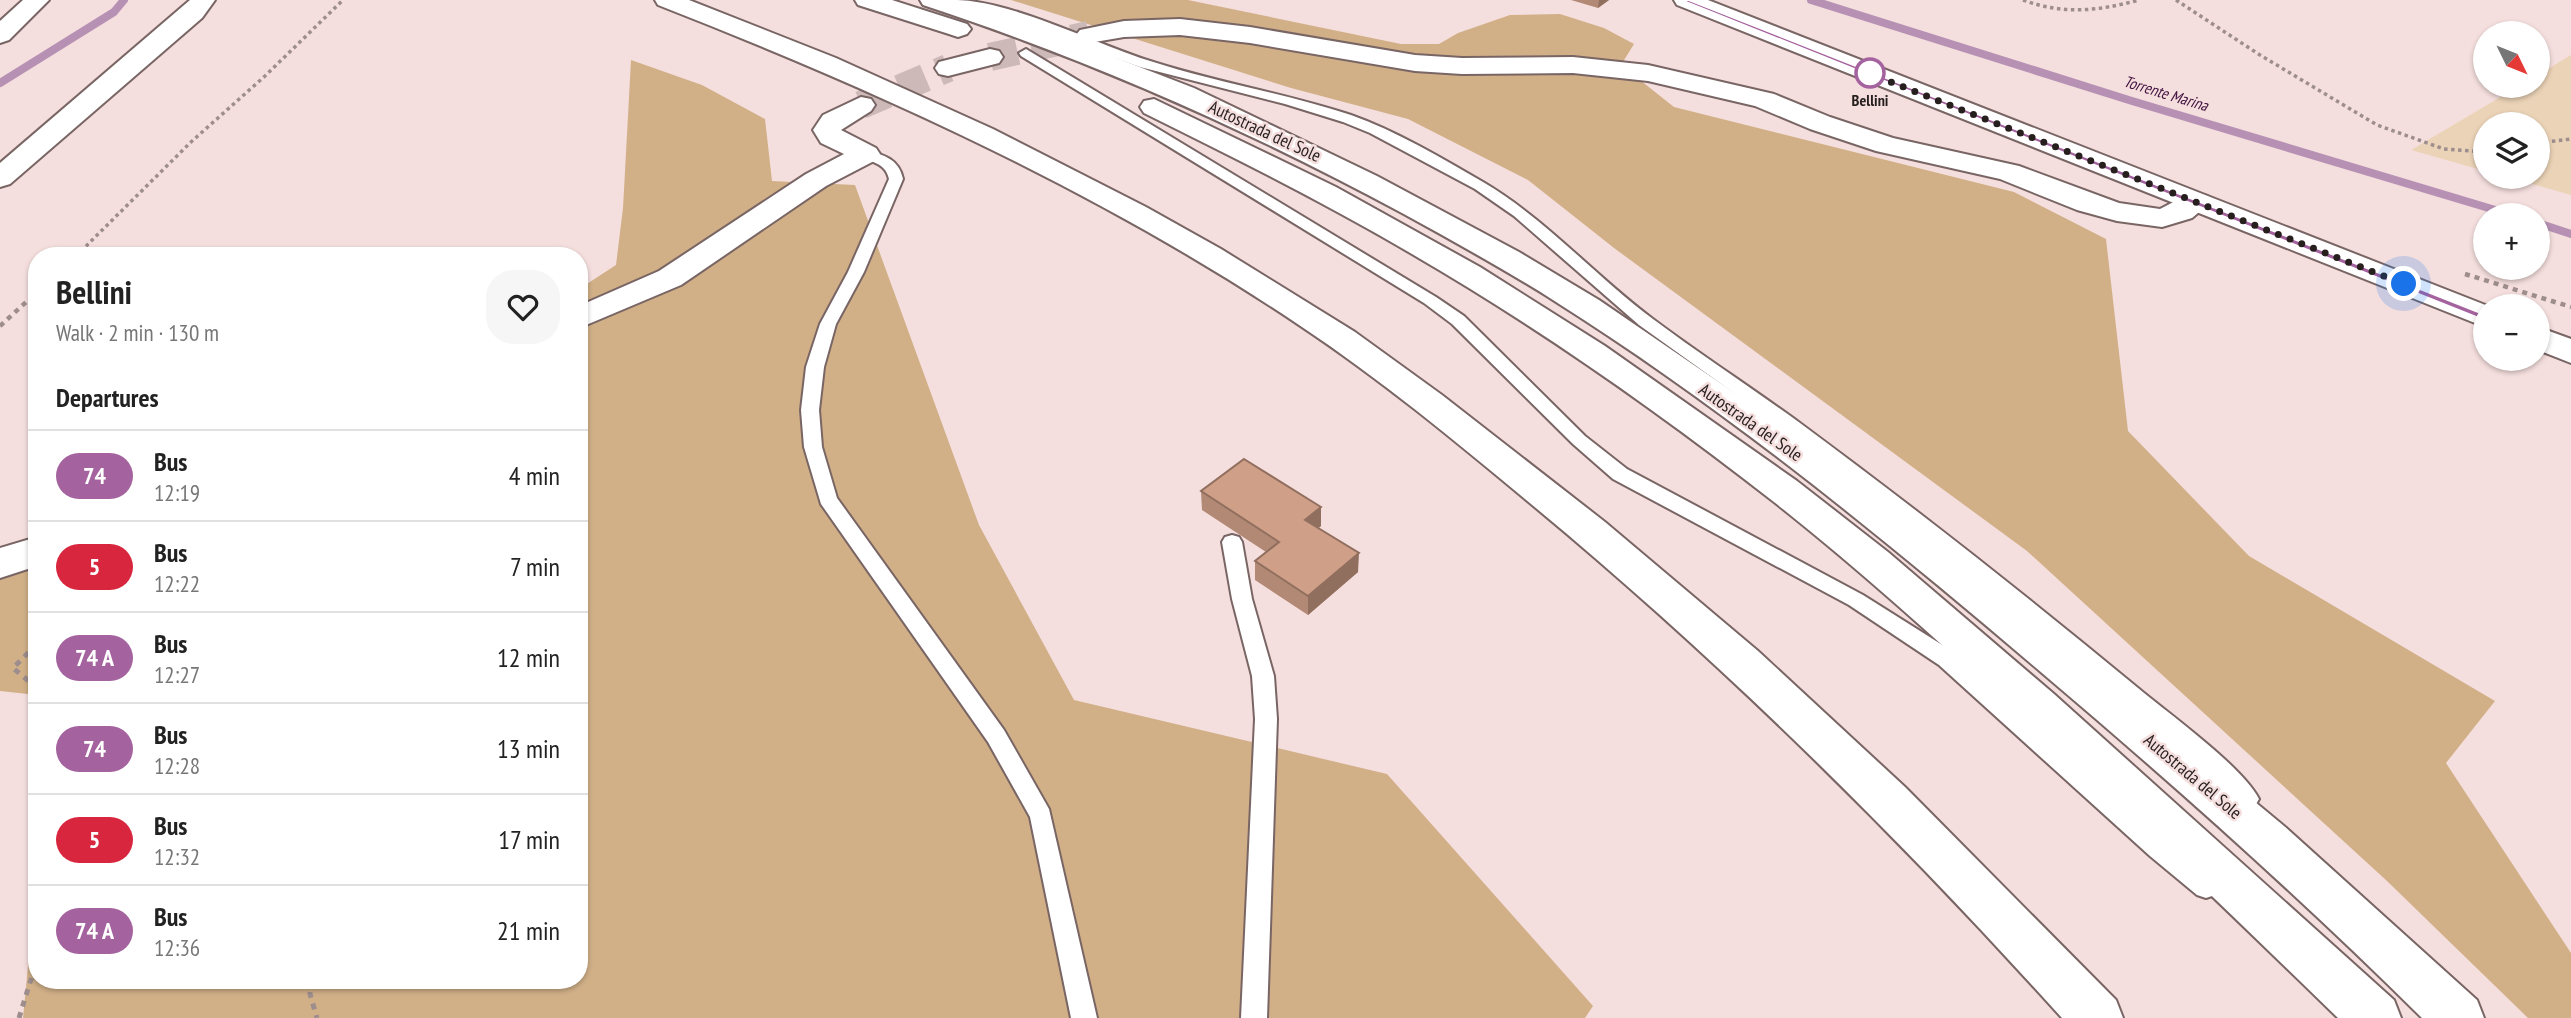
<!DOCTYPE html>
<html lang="en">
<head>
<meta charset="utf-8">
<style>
	body { margin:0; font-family:"PT Sans Narrow",sans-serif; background:#f6f6f6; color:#222; height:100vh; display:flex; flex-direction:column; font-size:26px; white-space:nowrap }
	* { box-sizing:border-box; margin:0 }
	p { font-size:23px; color:#767676 }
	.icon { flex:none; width:38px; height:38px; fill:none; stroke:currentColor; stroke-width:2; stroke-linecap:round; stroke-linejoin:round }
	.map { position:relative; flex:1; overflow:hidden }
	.panel { position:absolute; left:28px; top:247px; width:560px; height:742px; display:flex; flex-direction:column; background:#fff; border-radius:28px; box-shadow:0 2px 5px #0004 }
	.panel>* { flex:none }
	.badge { padding:0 14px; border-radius:23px; font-size:24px; line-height:46px }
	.needle { width:46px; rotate:133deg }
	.fabs { position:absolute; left:2473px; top:21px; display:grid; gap:14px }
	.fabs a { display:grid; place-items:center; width:77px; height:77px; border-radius:50%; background:#fff; box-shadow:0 2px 5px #0004; font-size:35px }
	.you { position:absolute; width:35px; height:35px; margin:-18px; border:5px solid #fff; border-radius:50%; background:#1a73e8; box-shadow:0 0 0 10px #1a73e833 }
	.map>.badge { position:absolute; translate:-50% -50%; box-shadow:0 0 0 4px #fff }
	h2 { padding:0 28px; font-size:26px; line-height:63px }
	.round { display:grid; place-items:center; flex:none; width:74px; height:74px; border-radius:28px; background:#f6f6f6 }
	.overview { display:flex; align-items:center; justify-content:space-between; height:119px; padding:0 28px }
	h1 { font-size:33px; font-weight:700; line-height:52px }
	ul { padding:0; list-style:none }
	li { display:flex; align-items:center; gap:21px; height:91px; padding:0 28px; border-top:2px solid #e0e0e0 }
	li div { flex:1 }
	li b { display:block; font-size:26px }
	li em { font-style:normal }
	li .badge { min-width:77px; font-weight:700; text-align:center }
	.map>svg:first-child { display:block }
	.green { fill:#ebd3b7 }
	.forest { fill:#d1b088 }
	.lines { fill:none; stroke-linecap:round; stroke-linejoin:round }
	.stream { stroke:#b791b4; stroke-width:8 }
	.street-tunnel { stroke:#ccb9b8; stroke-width:28; stroke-dasharray:28 14; stroke-linecap:butt }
	.lane-casing { stroke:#786564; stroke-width:4 }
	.street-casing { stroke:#786564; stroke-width:4 }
	.secondary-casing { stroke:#786564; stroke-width:4 }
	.highway-casing { stroke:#786564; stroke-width:4 }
	.path-far2 { stroke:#9d8e8d; stroke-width:3.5; stroke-dasharray:3.5 3.5; stroke-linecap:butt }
	.path-far1 { stroke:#9d8e8d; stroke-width:4.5; stroke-dasharray:5 5; stroke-linecap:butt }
	.path { stroke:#9d8e8d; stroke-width:5; stroke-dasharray:6 6; stroke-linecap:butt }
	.lane { fill:#fff; fill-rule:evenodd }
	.street { fill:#fff; fill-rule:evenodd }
	.secondary { fill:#fff; fill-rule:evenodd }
	.highway { fill:#fff; fill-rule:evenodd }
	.wall { fill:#b28975 }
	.shaded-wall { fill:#916f5f }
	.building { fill:#cf9f88; stroke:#916f5f; stroke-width:2 }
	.line { fill:#a4629e; stroke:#fff; stroke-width:2 }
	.walk { stroke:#261f1e; stroke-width:7; stroke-dasharray:0 12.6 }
	.stop-dot { fill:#fff; stroke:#a4629e; stroke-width:3.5 }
	.labels { text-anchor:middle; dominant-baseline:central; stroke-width:5; stroke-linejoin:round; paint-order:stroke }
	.far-water-label { font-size:16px; font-style:italic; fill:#421240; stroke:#f5dfde }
	.far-stop-label { font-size:16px; font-weight:bold; fill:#261f1e; stroke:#f5dfde }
	.street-label { font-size:18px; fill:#261f1e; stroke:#f5dfde }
</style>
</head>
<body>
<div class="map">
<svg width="2571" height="1018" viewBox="0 0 2571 1018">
	<rect width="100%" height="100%" fill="#f5dfde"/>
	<path class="green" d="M 2571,55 L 2571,195 L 2507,177 L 2538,177 L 2538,124 L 2485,124 L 2485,171 L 2411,150 L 2519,86 L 2538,86 L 2538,75 Z"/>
	<g class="forest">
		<path d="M 1011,0 L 1188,0 L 1401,44 L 1439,44 L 1458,33 L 1510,15 L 1560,14 L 1604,28 L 1634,44 L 1621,65 L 1674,107 L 2014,192 L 2106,239 L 2128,431 L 2249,556 L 2495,701 L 2446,763 L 2571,953 L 2571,1018 L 2528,1018 L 2387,881 L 2027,551 L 1614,248 L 1528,180 L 1408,119 L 1291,88 Z"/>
		<path d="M 631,60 L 702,85 L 765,119 L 772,181 L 855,185 L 979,525 L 1074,700 L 1387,774 L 1593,1006 L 1585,1018 L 23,1018 L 37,872 L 37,980 L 579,980 L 579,289 L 616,265 L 623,208 Z"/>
		<path d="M 37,539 L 37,695 L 0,691 L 0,548 Z"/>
	</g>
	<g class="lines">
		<g class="stream">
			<path d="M 1811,0 L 2132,101 L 2512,215"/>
			<path d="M 0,83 L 114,12 L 124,0"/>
			<path d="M 2538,223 L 2571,234"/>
		</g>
		<g class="street-tunnel">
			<path d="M 990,57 L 1089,35"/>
			<path d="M 861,105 L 948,68"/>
		</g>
		<defs>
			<g id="lane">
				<path d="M 954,0 C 1010,0 1091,42 1147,60 C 1214,82 1284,93 1351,115 C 1396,131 1442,158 1483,182 C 1546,219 1595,276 1653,319 C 1701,355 1752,388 1800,423 C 1915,508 2028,597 2138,688 C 2169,714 2242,766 2259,799 L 2255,806 L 2247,809 L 2239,806 L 2207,772 L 2003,599 L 1787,431 L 1639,325 L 1514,216 L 1475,189 L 1370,133 L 1343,122 L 1285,104 L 1140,67 Z"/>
				<path d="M 1026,49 L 1436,297 L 1464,316 L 1585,436 L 1627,469 L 1863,595 L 1955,653 L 2166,842 L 2215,879 L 2218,887 L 2215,895 L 2206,898 L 2197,895 L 2150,856 L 1939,665 L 1849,605 L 1613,479 L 1573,444 L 1452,324 L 1424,303 L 1021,56 L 1019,53 Z"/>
				<path d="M 866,150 C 884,155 899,159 903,179 L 864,272 L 836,324 L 824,367 L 819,410 L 822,447 L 837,498 L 1004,730 L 1049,809 L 1097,1018 L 1071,1018 L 1030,817 L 988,742 L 821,504 L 804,447 L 801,410 L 806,367 L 820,324 L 848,272 L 889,179 C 885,161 870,164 859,154 Z"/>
				<path d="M 1232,535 L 1239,537 L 1242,542 L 1252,599 L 1274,676 L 1277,719 L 1267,1018 L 1241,1018 L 1255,719 L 1252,676 L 1232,599 L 1222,542 L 1225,537 Z"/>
			</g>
			<g id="street">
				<path d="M 23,0 L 49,0 L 9,40 L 0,43 L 0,21 Z"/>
				<path d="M 1180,19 L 1250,27 L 1415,55 L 1462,58 L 1573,57 L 1648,65 L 1774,94 L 1830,117 L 1893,138 L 2019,166 L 2119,203 L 2160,209 L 2185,196 L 2196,193 L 2207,196 L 2211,202 L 2192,218 L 2162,227 L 2117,221 L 2077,210 L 2000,179 L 1876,151 L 1810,129 L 1755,106 L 1648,81 L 1573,73 L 1462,74 L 1415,71 L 1250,43 L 1180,35 L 1124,37 L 1089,43 L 1080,40 L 1076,35 L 1080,30 L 1124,21 Z"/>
				<path d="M 990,49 L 999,51 L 1003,57 L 999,63 L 948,76 L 939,74 L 935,68 L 939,62 Z"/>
				<path d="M 861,97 L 871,99 L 875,105 L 871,111 L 841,130 L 876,148 L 880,154 L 876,160 L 826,186 L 681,285 L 579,328 L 579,306 L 659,271 L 806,174 L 844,154 L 821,143 L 813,130 L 823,115 Z"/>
				<path d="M 37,537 L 37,566 L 0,578 L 0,548 Z"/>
			</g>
			<g id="secondary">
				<path d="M 190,0 L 215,0 L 202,18 L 10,184 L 0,187 L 0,163 Z"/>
				<path d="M 1674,0 L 1708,0 L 2488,306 L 2485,306 L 2485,327 L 1677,5 Z"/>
				<path d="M 2538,327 L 2571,339 L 2571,363 L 2538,350 Z"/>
			</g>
			<g id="highway">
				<path d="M 655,0 L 689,0 L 836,58 L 993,129 L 1146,207 L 1221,249 L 1355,332 L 1442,395 L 1605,522 L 1758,651 L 1905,787 L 2116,1000 L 2123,1018 L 2062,1018 C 1895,833 1718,658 1525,499 C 1453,439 1380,379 1302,327 C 1103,193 881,92 658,5 Z"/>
				<path d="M 855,0 L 892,0 L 967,24 L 971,29 L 967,34 L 958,37 L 949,34 L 858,5 Z"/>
				<path d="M 920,0 L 957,0 L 1005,15 L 1194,88 L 1377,176 L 1519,252 L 1599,300 L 1786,428 L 2026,612 L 2284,826 L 2477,1000 L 2484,1018 L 2422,1018 C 2300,897 2172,783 2042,673 C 1886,540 1726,409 1553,300 C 1504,269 1453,241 1402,213 C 1248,130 1090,60 923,5 Z"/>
				<path d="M 1154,99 L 1336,187 L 1480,267 L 1605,346 L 1797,481 L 1888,552 L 2054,694 L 2394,1000 L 2401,1018 L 2338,1018 C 2228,911 2117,804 2003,700 C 1928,632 1853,564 1774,502 C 1659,412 1538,327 1412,254 C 1325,203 1235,158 1144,113 L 1140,107 L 1144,101 Z"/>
			</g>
		</defs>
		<use href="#lane" class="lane-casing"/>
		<use href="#street" class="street-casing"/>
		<use href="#secondary" class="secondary-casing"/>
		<use href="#highway" class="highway-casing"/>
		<g class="path-far2">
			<path d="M 2023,0 C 2064,15 2098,11 2139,0"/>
			<path d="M 2176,0 L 2260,55 L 2377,125 L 2444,149 L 2485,152"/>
			<path d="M 2538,143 L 2571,139"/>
			<path d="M 76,256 L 191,142 L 265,76 L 343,0"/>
		</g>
		<g class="path-far1">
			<path d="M 2465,274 L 2571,307"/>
			<path d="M 0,326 L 37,292"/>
		</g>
		<g class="path">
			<path d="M 37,644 L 13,668 L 37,688"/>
			<path d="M 311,980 L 310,994 L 317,1018"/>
			<path d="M 19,1018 L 37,960"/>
		</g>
		<use href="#lane" class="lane"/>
		<use href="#street" class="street"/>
		<use href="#secondary" class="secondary"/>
		<use href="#highway" class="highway"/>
	</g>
	<g class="wall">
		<path d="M 1571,0 L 1609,0 L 1598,8 Z"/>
		<path d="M 1201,491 L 1321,507 L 1321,526 L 1318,528 L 1358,572 L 1308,615 L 1255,580 L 1255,561 L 1266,552 L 1202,510 Z"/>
	</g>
	<g class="shaded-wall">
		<path d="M 1599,0 L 1609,0 L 1598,8 Z"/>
		<path d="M 1321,507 L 1321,526 L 1305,539 L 1305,520 Z"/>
		<path d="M 1359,553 L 1358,572 L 1308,615 L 1308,596 Z"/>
	</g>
	<path class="building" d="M 1244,459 L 1321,507 L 1305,520 L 1359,553 L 1308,596 L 1255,561 L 1279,542 L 1201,491 Z"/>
	<path class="line" d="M 1681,0 L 1689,0 L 2491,317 L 2481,319 Z"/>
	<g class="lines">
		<path class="walk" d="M 1870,73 L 1863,71 L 2404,284"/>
	</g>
	<circle class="stop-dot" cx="1870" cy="73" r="14"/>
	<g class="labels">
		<g class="far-water-label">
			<text transform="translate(2166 93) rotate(17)">Torrente Marina</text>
		</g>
		<g class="far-stop-label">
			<text x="1870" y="100">Bellini</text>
		</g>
		<g class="street-label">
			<text transform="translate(1265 131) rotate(25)">Autostrada del Sole</text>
			<text transform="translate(1751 422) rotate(35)">Autostrada del Sole</text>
			<text transform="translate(2193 776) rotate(40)">Autostrada del Sole</text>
		</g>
	</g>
</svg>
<div class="fabs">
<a><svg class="needle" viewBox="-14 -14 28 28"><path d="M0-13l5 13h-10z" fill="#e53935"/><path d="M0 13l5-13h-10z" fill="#767676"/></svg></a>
<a><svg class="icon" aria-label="layers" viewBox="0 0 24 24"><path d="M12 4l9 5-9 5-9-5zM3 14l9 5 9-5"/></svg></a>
<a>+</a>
<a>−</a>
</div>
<div class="you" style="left:2404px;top:284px"></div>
<section class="panel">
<div class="overview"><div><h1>Bellini</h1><p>Walk · 2 min · 130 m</p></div><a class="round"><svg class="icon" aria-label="heart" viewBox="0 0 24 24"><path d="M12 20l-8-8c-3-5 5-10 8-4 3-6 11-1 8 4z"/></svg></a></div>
<h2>Departures</h2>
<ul>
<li><span class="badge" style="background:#a4629e;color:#fff">74</span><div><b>Bus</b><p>12:19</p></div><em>4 min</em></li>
<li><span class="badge" style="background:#d7263d;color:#fff">5</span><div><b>Bus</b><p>12:22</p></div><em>7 min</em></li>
<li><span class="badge" style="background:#a4629e;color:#fff">74 A</span><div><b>Bus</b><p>12:27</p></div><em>12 min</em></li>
<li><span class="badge" style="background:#a4629e;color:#fff">74</span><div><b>Bus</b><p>12:28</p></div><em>13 min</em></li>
<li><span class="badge" style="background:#d7263d;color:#fff">5</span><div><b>Bus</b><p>12:32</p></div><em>17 min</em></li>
<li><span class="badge" style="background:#a4629e;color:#fff">74 A</span><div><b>Bus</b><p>12:36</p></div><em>21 min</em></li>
</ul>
</section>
</div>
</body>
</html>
